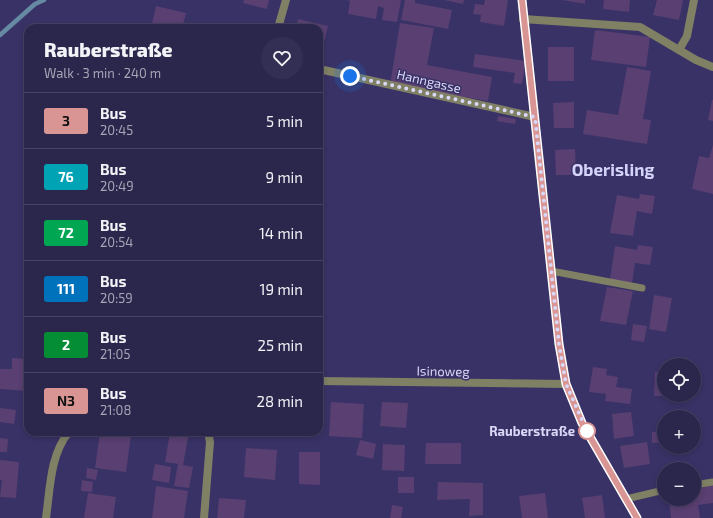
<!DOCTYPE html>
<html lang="en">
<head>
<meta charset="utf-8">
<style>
	body { margin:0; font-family:"Exo 2",sans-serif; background:#332e53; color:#f1f3f6; height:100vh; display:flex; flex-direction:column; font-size:15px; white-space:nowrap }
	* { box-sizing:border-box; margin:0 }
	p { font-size:13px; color:#a6a5b5 }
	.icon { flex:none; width:22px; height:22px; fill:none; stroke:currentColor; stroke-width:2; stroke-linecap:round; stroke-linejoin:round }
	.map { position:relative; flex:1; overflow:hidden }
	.details { position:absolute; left:24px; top:24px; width:299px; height:412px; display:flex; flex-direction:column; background:#2b264c; border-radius:12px; box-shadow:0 2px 6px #0003,0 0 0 1px #474364 }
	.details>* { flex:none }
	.badge { padding:0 8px; border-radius:3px; font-size:14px; line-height:26px }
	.buttons { position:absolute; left:657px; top:358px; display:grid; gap:8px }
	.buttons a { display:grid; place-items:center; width:44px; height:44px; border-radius:50%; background:#2b264c; box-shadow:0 2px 6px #0003,0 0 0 1px #474364; font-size:20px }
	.you { position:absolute; width:20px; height:20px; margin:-10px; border:3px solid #fff; border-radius:50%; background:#1a73e8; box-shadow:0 0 0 6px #1a73e833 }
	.map>.badge { position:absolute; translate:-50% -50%; box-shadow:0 0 0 2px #fff }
	.round { display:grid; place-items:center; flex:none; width:42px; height:42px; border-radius:21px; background:#332e53 }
	.overview { display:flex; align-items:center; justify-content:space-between; height:68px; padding:0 20px }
	h1 { font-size:19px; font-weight:800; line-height:30px }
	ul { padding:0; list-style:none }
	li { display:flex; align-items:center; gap:12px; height:56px; padding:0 20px; border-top:1px solid #474364 }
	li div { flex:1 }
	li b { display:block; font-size:15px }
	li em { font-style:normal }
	li .badge { min-width:44px; font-weight:700; text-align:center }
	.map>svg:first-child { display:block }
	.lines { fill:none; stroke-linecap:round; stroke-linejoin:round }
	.stream { stroke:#668aa3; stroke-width:4.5 }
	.building { fill:#593f72 }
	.lane { stroke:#808065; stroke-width:7 }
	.street { stroke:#808065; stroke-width:8 }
	.secondary { stroke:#a7a67a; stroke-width:8 }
	.line-casing { stroke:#fff; stroke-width:9 }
	.line { stroke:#d99594; stroke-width:6 }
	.walk { stroke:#d9d8f8; stroke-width:4; stroke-dasharray:0 7.2 }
	.stop-dot { fill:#fff; stroke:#d99594; stroke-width:2 }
	.labels { text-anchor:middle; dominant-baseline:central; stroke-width:3; stroke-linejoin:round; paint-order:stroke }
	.street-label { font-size:13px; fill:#d9d8f8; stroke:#393266 }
	.stop-label { font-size:13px; font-weight:bold; fill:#d9d8f8; stroke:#393266; text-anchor:end }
	.district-label { font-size:17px; font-weight:bold; fill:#d4d3f9; stroke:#393266 }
</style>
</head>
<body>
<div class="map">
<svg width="713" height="518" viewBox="0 0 713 518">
	<rect width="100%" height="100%" fill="#393266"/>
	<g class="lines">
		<path class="stream" d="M 0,35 L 35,4 L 44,0"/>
	</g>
	<g class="building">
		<path d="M 244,0 L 269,0 L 267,9 L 243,3 Z"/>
		<path d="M 347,0 L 401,0 L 397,22 L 382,20 L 384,8 L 378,6 L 376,19 L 348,14 L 350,1 Z"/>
		<path d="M 405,0 L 415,0 L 415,3 L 452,10 L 448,29 L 401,20 Z"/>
		<path d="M 444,0 L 464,0 L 463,4 Z"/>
		<path d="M 485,0 L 508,0 L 504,26 L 480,22 L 481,15 L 473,14 L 475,4 L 484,5 Z"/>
		<path d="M 562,0 L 585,0 L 585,4 Z"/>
		<path d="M 604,0 L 630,0 L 629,12 L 603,9 Z"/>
		<path d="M 657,0 L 683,0 L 679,20 L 653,15 Z"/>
		<path d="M 156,6 L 186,13 L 182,28 L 151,28 Z"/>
		<path d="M 298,19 L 328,26 L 323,47 L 319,46 L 319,28 L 296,28 Z"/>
		<path d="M 400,23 L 434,28 L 427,65 L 492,77 L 488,101 L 390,85 Z"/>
		<path d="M 595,30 L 650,37 L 646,67 L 591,60 Z"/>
		<rect x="548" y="47" width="26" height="34"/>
		<path d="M 475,54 L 526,61 L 522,84 L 513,83 L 515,73 L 473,67 Z"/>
		<path d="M 627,67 L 651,71 L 643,119 L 651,120 L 647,144 L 583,134 L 587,110 L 618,115 Z"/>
		<path d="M 712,100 L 713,100 L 713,121 L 708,120 Z"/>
		<path d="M 574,102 L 574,128 L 554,128 L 553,103 Z"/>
		<path d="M 498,116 L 516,119 L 515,124 L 497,121 Z"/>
		<path d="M 713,145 L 713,194 L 692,189 L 699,156 L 709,158 Z"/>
		<path d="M 575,149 L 576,175 L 556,175 L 555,150 Z"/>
		<path d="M 640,194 L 655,196 L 652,214 L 637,211 L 633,236 L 610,233 L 617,195 L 639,199 Z"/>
		<path d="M 638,245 L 653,247 L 650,265 L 635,263 L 632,283 L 610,279 L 615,246 L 637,250 Z"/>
		<path d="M 607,287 L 633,291 L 626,325 L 600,321 Z"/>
		<path d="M 654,295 L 672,298 L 666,332 L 649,329 Z"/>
		<path d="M 633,324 L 647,326 L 644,342 L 631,340 Z"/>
		<path d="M 12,358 L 28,359 L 28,391 L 0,389 L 0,369 L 12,369 Z"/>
		<path d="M 593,367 L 607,369 L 606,375 L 618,377 L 616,387 L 632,389 L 630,404 L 605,401 L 606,394 L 589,392 Z"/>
		<path d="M 655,372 L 664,372 L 664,396 L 654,396 Z"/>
		<path d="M 331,402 L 364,404 L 362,438 L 329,436 Z"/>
		<path d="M 382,402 L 408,403 L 406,428 L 380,426 Z"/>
		<path d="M 0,408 L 16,410 L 14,424 L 0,422 Z"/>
		<path d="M 631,412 L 634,436 L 614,439 L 612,414 Z"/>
		<rect x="664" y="414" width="21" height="3"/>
		<path d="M 100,432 L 131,435 L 126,472 L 95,468 Z"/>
		<path d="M 170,432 L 189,432 L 183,465 L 193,467 L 189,488 L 174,486 L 178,464 L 165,462 Z"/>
		<path d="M 652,432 L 664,432 L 664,442 L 652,443 Z"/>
		<path d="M 0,438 L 8,439 L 7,452 L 0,452 Z"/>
		<path d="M 360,440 L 376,444 L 373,459 L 356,455 Z"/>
		<path d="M 647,442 L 650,464 L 624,468 L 620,446 Z"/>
		<path d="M 426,443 L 461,443 L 461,464 L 425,464 Z"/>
		<path d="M 383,444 L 405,445 L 404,471 L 382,470 Z"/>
		<path d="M 246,448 L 277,450 L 275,480 L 244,477 Z"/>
		<path d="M 299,452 L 320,452 L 320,485 L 299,484 Z"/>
		<path d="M 0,460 L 19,462 L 16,498 L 0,497 L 2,480 L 0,480 Z"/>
		<path d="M 155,464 L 171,467 L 169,483 L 152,480 Z"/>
		<path d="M 87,468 L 98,470 L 96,480 L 86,478 Z"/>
		<rect x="398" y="477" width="16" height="16"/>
		<path d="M 82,480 L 93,482 L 92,492 L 81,491 Z"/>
		<path d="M 438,482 L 483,483 L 483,515 L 469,516 L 470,499 L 437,500 Z"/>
		<path d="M 713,485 L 713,503 L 698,505 L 700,518 L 671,518 L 669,499 L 694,499 L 694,487 Z"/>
		<path d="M 156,486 L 188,491 L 184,518 L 152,518 Z"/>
		<path d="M 88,493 L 116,497 L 113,518 L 84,518 Z"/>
		<path d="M 545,493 L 548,518 L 522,518 L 519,496 Z"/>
		<path d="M 602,495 L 605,518 L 585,518 L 582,498 Z"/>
		<path d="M 219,498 L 246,500 L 244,518 L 217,518 Z"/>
		<path d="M 392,505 L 403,507 L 401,518 L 390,518 Z"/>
	</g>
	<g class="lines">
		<g class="lane">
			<path d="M 551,271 L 642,288"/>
			<path d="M 694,485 L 713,482"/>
			<path d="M 626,499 L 664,490"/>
		</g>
		<g class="street">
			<path d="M 523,19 L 640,27 L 696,60 L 713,67"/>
			<path d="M 278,28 L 286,0"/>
			<path d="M 679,50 L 687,36 L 694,0"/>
			<path d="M 319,69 L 535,117"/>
			<path d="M 319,381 L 566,384"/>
			<path d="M 46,518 C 50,490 50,454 69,432"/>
			<path d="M 204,518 L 210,442 L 208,432"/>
		</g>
		<path class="secondary" d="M 522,0 L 559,344 L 566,384 L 582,423 L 637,518"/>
	</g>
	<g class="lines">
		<defs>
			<path id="line" d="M 522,0 L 559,344 L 566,384 L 582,423 L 637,518"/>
		</defs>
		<use href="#line" class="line-casing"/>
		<use href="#line" class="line"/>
		<path class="walk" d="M 350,76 L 535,117 L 559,344 L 566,384 L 587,431"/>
	</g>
	<circle class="stop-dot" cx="587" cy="431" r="8"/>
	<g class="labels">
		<g class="street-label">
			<text transform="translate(429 81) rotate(13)">Hanngasse</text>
			<text transform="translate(443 371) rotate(1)">Isinoweg</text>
		</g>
		<g class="stop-label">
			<text x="575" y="431">Rauberstraße</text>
		</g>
		<g class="district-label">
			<text x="613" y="169">Oberisling</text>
		</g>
	</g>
</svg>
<div class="buttons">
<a><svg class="icon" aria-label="locate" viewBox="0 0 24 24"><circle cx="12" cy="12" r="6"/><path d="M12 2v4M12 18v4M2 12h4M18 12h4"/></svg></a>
<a>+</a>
<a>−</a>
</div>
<div class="you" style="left:350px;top:76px"></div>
<section class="details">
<div class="overview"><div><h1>Rauberstraße</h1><p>Walk · 3 min · 240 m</p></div><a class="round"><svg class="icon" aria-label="heart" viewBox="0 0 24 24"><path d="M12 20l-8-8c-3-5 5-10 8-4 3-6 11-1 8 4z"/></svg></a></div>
<ul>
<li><span class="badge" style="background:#d99594;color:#111">3</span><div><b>Bus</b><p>20:45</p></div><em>5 min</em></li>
<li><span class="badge" style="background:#00a3b4;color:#fff">76</span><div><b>Bus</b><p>20:49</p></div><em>9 min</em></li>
<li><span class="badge" style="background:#00a651;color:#fff">72</span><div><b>Bus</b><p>20:54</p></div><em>14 min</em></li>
<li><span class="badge" style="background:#0072bc;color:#fff">111</span><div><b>Bus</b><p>20:59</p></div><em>19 min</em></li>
<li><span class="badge" style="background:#048d35;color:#fff">2</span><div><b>Bus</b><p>21:05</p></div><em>25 min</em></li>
<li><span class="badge" style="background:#d99594;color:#111">N3</span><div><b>Bus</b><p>21:08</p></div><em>28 min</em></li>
</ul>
</section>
</div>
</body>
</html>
